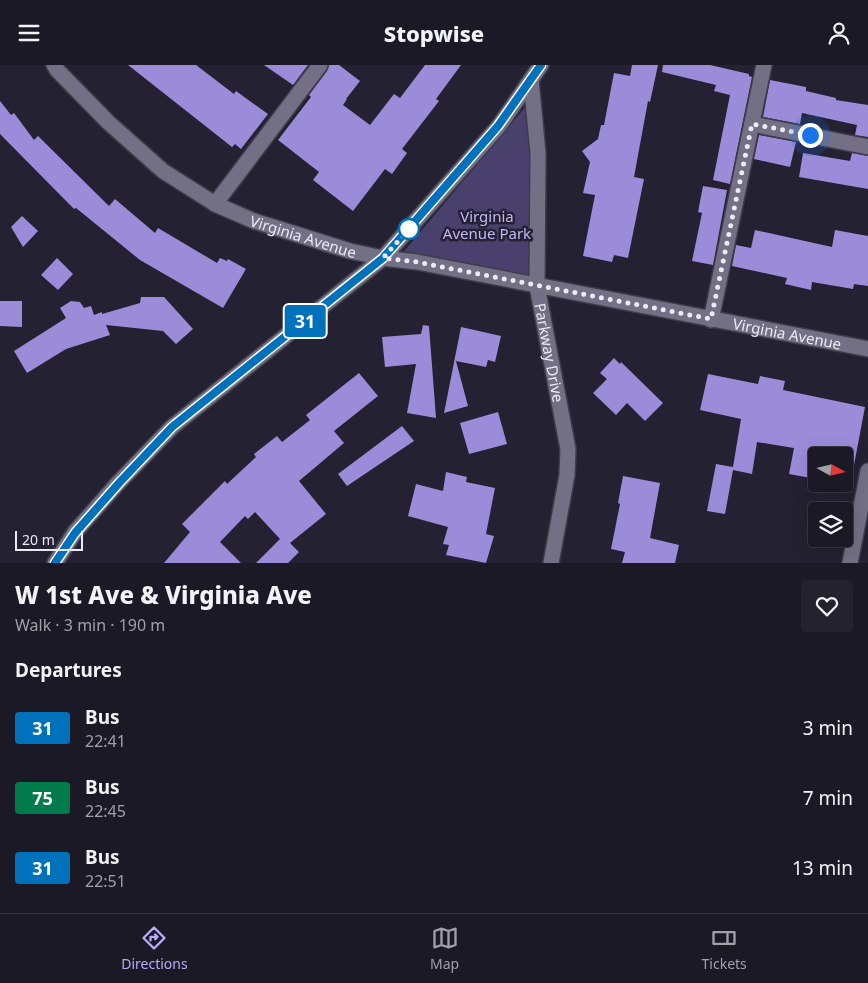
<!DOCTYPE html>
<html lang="en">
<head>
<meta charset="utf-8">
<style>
	body { margin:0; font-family:"Noto Sans",sans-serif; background:#24222e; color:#f1f3f6; height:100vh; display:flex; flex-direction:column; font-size:19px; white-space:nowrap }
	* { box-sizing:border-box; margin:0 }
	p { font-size:16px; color:#a0a0a7 }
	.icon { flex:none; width:28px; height:28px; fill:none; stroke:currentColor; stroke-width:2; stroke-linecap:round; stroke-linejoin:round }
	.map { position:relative; height:498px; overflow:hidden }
	.panel { display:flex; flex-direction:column; background:#1b1926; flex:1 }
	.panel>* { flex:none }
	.badge { padding:0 10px; border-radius:4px; font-size:18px; line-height:32px }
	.needle { width:32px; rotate:98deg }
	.tools { position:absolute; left:808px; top:382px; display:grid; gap:10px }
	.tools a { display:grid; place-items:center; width:45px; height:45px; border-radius:5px; background:#1b1926; box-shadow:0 5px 20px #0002,0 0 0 1px #393843; font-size:25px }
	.scale { position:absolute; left:15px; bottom:12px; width:68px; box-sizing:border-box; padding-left:5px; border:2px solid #ebeaf5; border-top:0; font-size:14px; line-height:18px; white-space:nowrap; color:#ebeaf5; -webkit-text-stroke:4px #242132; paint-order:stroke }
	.you { position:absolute; width:25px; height:25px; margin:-12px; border:4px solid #fff; border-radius:50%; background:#1a73e8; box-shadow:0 0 0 8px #1a73e833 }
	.map>.badge { position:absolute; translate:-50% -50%; box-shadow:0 0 0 2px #fff }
	h2 { padding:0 15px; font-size:19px; line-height:45px }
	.round { display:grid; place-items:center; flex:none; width:52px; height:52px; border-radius:5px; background:#24222e }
	.summary { display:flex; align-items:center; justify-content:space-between; height:85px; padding:0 15px }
	h1 { font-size:24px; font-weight:800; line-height:38px }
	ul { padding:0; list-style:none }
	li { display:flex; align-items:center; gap:15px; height:70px; padding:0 15px }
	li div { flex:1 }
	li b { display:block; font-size:19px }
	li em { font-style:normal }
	li .badge { min-width:55px; font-weight:700; text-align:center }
	header { display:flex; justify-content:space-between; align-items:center; height:65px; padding:0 15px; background:#1b1926; font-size:22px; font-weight:800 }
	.dock { display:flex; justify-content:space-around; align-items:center; height:70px; border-top:1px solid #393843; background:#1b1926; font-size:14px; color:#a0a0a7 }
	.dock a { display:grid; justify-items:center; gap:2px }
	.dock .selected { color:#b8abf7 }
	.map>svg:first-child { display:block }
	.green { fill:#49406e }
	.building { fill:#9a8cd9 }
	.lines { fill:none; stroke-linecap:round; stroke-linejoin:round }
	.minor-casing { stroke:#3f3c4a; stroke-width:18 }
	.minor { stroke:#737085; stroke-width:15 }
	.line-casing { stroke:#fff; stroke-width:11 }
	.line { stroke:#0072bc; stroke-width:8 }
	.walk { stroke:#ebeaf5; stroke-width:5; stroke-dasharray:0 9 }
	.stop-dot { fill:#fff; stroke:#0072bc; stroke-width:2.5 }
	.labels { text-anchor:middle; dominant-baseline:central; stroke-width:5; stroke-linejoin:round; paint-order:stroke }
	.park-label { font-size:15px; fill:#c0b7f3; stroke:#242132 }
	.street-label { font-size:15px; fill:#ebeaf5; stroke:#242132 }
</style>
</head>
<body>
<header><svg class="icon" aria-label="menu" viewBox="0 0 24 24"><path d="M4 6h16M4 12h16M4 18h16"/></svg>Stopwise<svg class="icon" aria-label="person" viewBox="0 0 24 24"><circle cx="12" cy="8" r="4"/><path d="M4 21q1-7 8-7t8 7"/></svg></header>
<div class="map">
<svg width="868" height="498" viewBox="0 0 868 498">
	<rect width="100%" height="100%" fill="#242132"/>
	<path class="green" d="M 527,40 L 531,61 L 532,215 L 400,191 Z"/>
	<g class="building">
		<path d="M 128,0 L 196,0 L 234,29 L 236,26 L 268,49 L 241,84 L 235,79 L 232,82 Z"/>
		<path d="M 264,0 L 308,0 L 293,20 Z"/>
		<path d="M 329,0 L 339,0 L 360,16 L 346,34 L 347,34 L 343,40 L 370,60 L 394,29 L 400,33 L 425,0 L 461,0 L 436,34 L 439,36 L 402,84 L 407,88 L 392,109 L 385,104 L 353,146 L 313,115 L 319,107 L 278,75 L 311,32 L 309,30 L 327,6 Z"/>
		<path d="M 632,0 L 658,0 L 650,37 L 648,36 L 634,112 L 644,114 L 628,193 L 614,190 L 612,197 L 583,191 L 595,130 L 583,128 L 590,97 L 582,86 L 598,74 L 601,60 L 604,60 L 614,8 L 630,11 Z"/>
		<path d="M 663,0 L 710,0 L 749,9 L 749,11 L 752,12 L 730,119 L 713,115 L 730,30 L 714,26 L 716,20 L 662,7 Z"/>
		<path d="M 770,15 L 806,22 L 806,26 L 836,33 L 836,35 L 868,40 L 868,72 L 855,70 L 857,60 L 802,48 L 800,59 L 763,52 Z"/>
		<path d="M 0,36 L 11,50 L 14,48 L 34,75 L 38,71 L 109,141 L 115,134 L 155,168 L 158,163 L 217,198 L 220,193 L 227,196 L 228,194 L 246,204 L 223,243 L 140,195 L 76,143 L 74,144 L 0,69 Z"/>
		<path d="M 759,70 L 796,77 L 790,102 L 754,94 Z"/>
		<path d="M 803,88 L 850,96 L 852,88 L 868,91 L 868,124 L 799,112 Z"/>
		<path d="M 703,121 L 727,125 L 713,200 L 692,196 L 702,148 L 698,147 Z"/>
		<path d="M 22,151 L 38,166 L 23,182 L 11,162 Z"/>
		<path d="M 755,165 L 832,182 L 835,165 L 868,171 L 868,221 L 854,219 L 853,224 L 812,217 L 811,225 L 785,219 L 787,213 L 732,201 L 736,180 L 751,183 Z"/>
		<path d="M 57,193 L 73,209 L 58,225 L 41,210 Z"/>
		<path d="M 141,232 L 164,232 L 193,264 L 176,279 L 163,266 L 106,260 L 110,270 L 66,284 L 27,308 L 14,286 L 66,253 L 60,243 L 71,236 L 80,237 L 84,243 L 91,241 L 94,250 L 102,247 L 102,249 L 140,238 Z"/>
		<path d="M 0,236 L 22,236 L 22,262 L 0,261 Z"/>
		<path d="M 423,260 L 429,261 L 436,353 L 407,348 L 416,299 L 385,302 L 382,272 L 421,269 Z"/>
		<path d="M 461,262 L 501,271 L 495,297 L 488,295 L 486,302 L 456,296 L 468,341 L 444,348 Z"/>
		<path d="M 614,293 L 620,299 L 621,297 L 663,338 L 645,356 L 627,338 L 616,350 L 593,328 L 607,314 L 600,308 Z"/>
		<path d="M 359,308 L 378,331 L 334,366 L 344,378 L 299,416 L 326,449 L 290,478 L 299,487 L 288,498 L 256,498 L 280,474 L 255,447 L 248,454 L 245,451 L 220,477 L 241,498 L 164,498 L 190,467 L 182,459 L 225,416 L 227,419 L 256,392 L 254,389 L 277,371 L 282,377 L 310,355 L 306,350 Z"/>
		<path d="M 708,309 L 758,319 L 760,311 L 785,316 L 783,325 L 865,342 L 850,421 L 838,419 L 844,419 L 844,391 L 816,391 L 816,414 L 789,409 L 794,383 L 757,377 L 752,409 L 733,405 L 725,449 L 707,446 L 716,399 L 733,402 L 741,354 L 700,345 Z"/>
		<path d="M 498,347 L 507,379 L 469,389 L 460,358 Z"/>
		<path d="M 402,361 L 414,376 L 347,421 L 338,409 Z"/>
		<path d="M 446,407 L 467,412 L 466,417 L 495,423 L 486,469 L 494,471 L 486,498 L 446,490 L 449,480 L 443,479 L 448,462 L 408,451 L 416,419 L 443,426 Z"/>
		<path d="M 623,411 L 660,418 L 650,473 L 679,480 L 675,498 L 622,498 L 625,487 L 611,484 L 620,439 L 618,438 Z"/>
	</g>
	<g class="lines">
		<defs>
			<g id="minor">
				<path id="s1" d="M 54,0 L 58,6 L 109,58 L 163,106 L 215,139 L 254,156 L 350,186 L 383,193 L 417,197 L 868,284"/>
				<path id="s2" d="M 531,15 L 538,88 L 537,221 L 568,384 L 567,410 L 551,498"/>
				<path d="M 752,59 L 868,82"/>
				<path d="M 215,139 L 320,0"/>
				<path d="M 711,255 L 764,0"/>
				<path d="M 55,498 L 75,467 L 119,417 L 172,362 L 383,193 L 499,61 L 541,0"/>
				<path d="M 850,498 L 868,406"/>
			</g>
		</defs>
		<use href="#minor" class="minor-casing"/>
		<use href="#minor" class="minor"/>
	</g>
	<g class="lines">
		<defs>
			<path id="line" d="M 55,498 L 75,468 L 120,417 L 172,362 L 383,193 L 498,61 L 541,0"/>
		</defs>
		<use href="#line" class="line-casing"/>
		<use href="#line" class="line"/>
		<path class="walk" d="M 409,164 L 383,193 L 417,197 L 711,254 L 752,59 L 810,70"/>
	</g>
	<circle class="stop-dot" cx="409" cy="164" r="10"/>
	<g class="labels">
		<g class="park-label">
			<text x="487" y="151">Virginia<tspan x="487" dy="17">Avenue Park</tspan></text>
		</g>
		<g class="street-label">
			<text stroke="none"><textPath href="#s1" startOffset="308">Virginia Avenue</textPath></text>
			<text stroke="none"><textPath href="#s1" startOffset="802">Virginia Avenue</textPath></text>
			<text stroke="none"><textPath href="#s2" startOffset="274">Parkway Drive</textPath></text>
		</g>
	</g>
</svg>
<div class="tools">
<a><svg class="needle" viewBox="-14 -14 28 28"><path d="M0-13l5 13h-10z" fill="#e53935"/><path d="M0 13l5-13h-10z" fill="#a0a0a7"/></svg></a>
<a><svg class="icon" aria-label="layers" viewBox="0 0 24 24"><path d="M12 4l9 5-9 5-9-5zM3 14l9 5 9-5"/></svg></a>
</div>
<div class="scale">20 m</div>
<div class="you" style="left:810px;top:70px"></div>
<b class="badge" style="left:305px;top:256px;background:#0072bc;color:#fff">31</b>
</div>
<section class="panel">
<div class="summary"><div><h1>W 1st Ave &amp; Virginia Ave</h1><p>Walk · 3 min · 190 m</p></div><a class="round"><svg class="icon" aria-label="heart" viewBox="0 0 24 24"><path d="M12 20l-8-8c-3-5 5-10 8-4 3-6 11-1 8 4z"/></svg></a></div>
<h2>Departures</h2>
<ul>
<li><span class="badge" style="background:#0072bc;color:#fff">31</span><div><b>Bus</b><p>22:41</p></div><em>3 min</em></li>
<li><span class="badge" style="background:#007b4b;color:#fff">75</span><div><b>Bus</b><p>22:45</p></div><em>7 min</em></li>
<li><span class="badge" style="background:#0072bc;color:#fff">31</span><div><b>Bus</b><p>22:51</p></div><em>13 min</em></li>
</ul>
</section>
<nav class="dock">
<a class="selected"><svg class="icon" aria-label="directions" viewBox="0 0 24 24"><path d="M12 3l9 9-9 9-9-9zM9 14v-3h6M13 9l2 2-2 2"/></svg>Directions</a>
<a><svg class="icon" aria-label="map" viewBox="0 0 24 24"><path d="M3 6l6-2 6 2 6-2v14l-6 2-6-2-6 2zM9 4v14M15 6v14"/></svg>Map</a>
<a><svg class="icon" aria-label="tickets" viewBox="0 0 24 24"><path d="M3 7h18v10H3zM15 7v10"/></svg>Tickets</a>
</nav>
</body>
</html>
